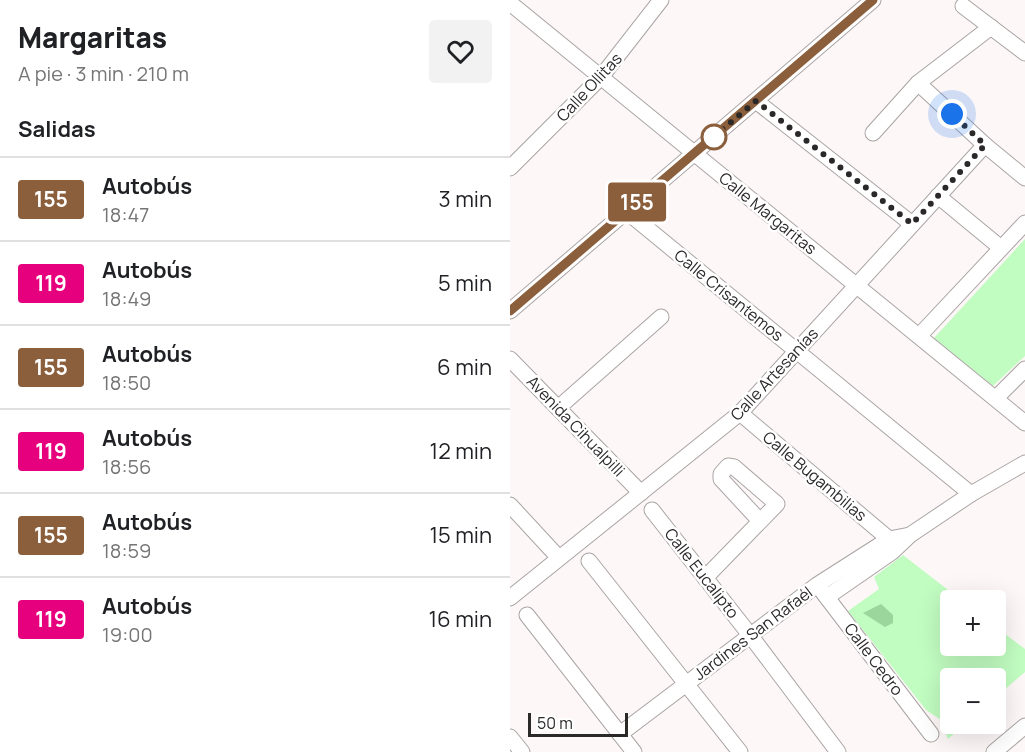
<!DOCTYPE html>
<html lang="es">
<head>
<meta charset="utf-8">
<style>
	body { margin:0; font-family:Manrope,sans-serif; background:#f2f2f2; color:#202124; height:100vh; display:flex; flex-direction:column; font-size:22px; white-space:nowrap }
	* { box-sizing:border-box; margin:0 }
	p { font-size:20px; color:#757577 }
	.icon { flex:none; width:33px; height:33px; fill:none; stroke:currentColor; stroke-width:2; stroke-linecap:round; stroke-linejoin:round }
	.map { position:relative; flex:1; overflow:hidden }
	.details { display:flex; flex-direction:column; background:#fff; width:510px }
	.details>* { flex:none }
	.badge { padding:0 12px; border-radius:4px; font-size:21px; line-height:39px }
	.buttons { position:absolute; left:430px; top:590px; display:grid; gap:12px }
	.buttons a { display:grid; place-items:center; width:66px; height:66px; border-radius:6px; background:#fff; box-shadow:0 6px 24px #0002; font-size:30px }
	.scale { position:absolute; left:18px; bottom:15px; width:100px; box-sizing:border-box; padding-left:6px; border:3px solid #2b2828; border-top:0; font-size:16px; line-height:21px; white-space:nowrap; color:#2b2828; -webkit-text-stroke:4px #fff; paint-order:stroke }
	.you { position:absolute; width:30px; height:30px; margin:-15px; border:4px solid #fff; border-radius:50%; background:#1a73e8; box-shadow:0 0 0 9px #1a73e833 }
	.map>.badge { position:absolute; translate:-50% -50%; box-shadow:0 0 0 3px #fff }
	h2 { padding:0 18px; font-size:22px; line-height:54px }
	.round { display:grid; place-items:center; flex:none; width:63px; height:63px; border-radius:6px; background:#f2f2f2 }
	.summary { display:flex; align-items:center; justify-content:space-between; height:102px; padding:0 18px }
	h1 { font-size:28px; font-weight:800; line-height:45px }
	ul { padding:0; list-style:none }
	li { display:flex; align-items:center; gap:18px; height:84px; padding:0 18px; border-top:2px solid #e0e0e0 }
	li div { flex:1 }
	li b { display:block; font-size:22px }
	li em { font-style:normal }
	li .badge { min-width:66px; font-weight:700; text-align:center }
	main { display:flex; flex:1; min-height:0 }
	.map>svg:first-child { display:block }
	.green { fill:#c1fcc1 }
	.water { fill:#9bd69c }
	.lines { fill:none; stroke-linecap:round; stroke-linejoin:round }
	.street-casing { stroke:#aaa4a4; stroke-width:17 }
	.street { stroke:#fff; stroke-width:15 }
	.line-casing { stroke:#fff; stroke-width:14 }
	.line { stroke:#8b5e3c; stroke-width:9 }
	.walk { stroke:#2b2828; stroke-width:6; stroke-dasharray:0 10.8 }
	.stop-dot { fill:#fff; stroke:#8b5e3c; stroke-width:3 }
	.labels { text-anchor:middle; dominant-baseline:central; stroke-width:5; stroke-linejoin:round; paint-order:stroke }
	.street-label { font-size:16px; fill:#2b2828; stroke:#fff }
</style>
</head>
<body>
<main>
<section class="details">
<div class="summary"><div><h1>Margaritas</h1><p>A pie · 3 min · 210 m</p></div><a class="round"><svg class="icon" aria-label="heart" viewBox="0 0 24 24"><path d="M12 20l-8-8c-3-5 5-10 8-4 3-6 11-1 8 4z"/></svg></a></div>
<h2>Salidas</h2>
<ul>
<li><span class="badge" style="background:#8b5e3c;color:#fff">155</span><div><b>Autobús</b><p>18:47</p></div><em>3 min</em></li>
<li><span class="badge" style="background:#e6007e;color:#fff">119</span><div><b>Autobús</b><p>18:49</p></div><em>5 min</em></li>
<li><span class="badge" style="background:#8b5e3c;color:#fff">155</span><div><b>Autobús</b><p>18:50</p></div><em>6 min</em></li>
<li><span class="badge" style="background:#e6007e;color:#fff">119</span><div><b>Autobús</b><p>18:56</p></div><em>12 min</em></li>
<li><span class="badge" style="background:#8b5e3c;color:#fff">155</span><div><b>Autobús</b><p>18:59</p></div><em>15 min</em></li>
<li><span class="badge" style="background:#e6007e;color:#fff">119</span><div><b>Autobús</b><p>19:00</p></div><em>16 min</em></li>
</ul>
</section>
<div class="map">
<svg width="515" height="752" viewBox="0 0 515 752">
	<rect width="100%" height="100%" fill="#fef7f7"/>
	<g class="green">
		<path d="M 515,239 L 515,356 L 483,386 L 424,338 Z"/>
		<path d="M 393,555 L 451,600 L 441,600 L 441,645 L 486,645 L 486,627 L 515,649 L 515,672 L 486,697 L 486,678 L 441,678 L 441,723 L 456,723 L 438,739 L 431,720 L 416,710 L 338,611 L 369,589 L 364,577 Z"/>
	</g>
	<path class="water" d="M 371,604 L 383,615 L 383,623 L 375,627 L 353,613 Z"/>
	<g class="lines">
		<defs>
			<g id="street">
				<path d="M 0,3 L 515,423"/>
				<path d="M 453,6 L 515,53"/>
				<path d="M 408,83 L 475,145 L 515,178"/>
				<path d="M 246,101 L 402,224"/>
				<path d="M 363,133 L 408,83 L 481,27"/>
				<path d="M 0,168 L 91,77 L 151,0"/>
				<path d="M 428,196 L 491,248"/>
				<path d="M 116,211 L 461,494"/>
				<path d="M 0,311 L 363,0"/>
				<path d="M 409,336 L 515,223"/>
				<path d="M 0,359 L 131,493"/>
				<path d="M 486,398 L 515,369"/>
				<path d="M 48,408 L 151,317"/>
				<path d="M 230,413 L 386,545"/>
				<path d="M 0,505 L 49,558"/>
				<path d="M 142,510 L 240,635 L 328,752"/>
				<path d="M 79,561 L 230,752"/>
				<path d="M 195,578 L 267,504 L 224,467 L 218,466 L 211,474 L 211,479 L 249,520"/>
				<path d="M 312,591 L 421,734"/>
				<path d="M 317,597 L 382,552 L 400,535 L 461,494 L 515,463"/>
				<path d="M 0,598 L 230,413 L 475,145"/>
				<path d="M 17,615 L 124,752"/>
				<path d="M 110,734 L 307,585 L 379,539 L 400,535"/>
				<path d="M 0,737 L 12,752"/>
				<path d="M 484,752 L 515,726"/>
			</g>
		</defs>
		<use href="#street" class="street-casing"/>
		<use href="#street" class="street"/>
	</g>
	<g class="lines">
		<defs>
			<path id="line" d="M 0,311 L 363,0"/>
		</defs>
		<use href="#line" class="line-casing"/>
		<use href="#line" class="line"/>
		<path class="walk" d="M 204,137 L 200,140 L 246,101 L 402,224 L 475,145 L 442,114"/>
	</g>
	<circle class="stop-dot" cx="204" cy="137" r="12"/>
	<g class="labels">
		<g class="street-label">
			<text transform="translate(79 87) rotate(-47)">Calle Ollitas</text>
			<text transform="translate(258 213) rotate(39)">Calle Margaritas</text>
			<text transform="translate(219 295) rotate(39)">Calle Crisantemos</text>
			<text transform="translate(264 374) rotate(-47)">Calle Artesanías</text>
			<text transform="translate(66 426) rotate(46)">Avenida Cihualpilli</text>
			<text transform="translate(305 476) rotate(40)">Calle Bugambilias</text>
			<text transform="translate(192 573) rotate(52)">Calle Eucalipto</text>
			<text transform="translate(243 633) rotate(-37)">Jardines San Rafaél</text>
			<text transform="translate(364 659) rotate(53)">Calle Cedro</text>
		</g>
	</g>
</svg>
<div class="buttons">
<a>+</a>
<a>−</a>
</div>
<div class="scale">50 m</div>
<div class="you" style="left:442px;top:114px"></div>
<b class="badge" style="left:127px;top:202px;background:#8b5e3c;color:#fff">155</b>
</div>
</main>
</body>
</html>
